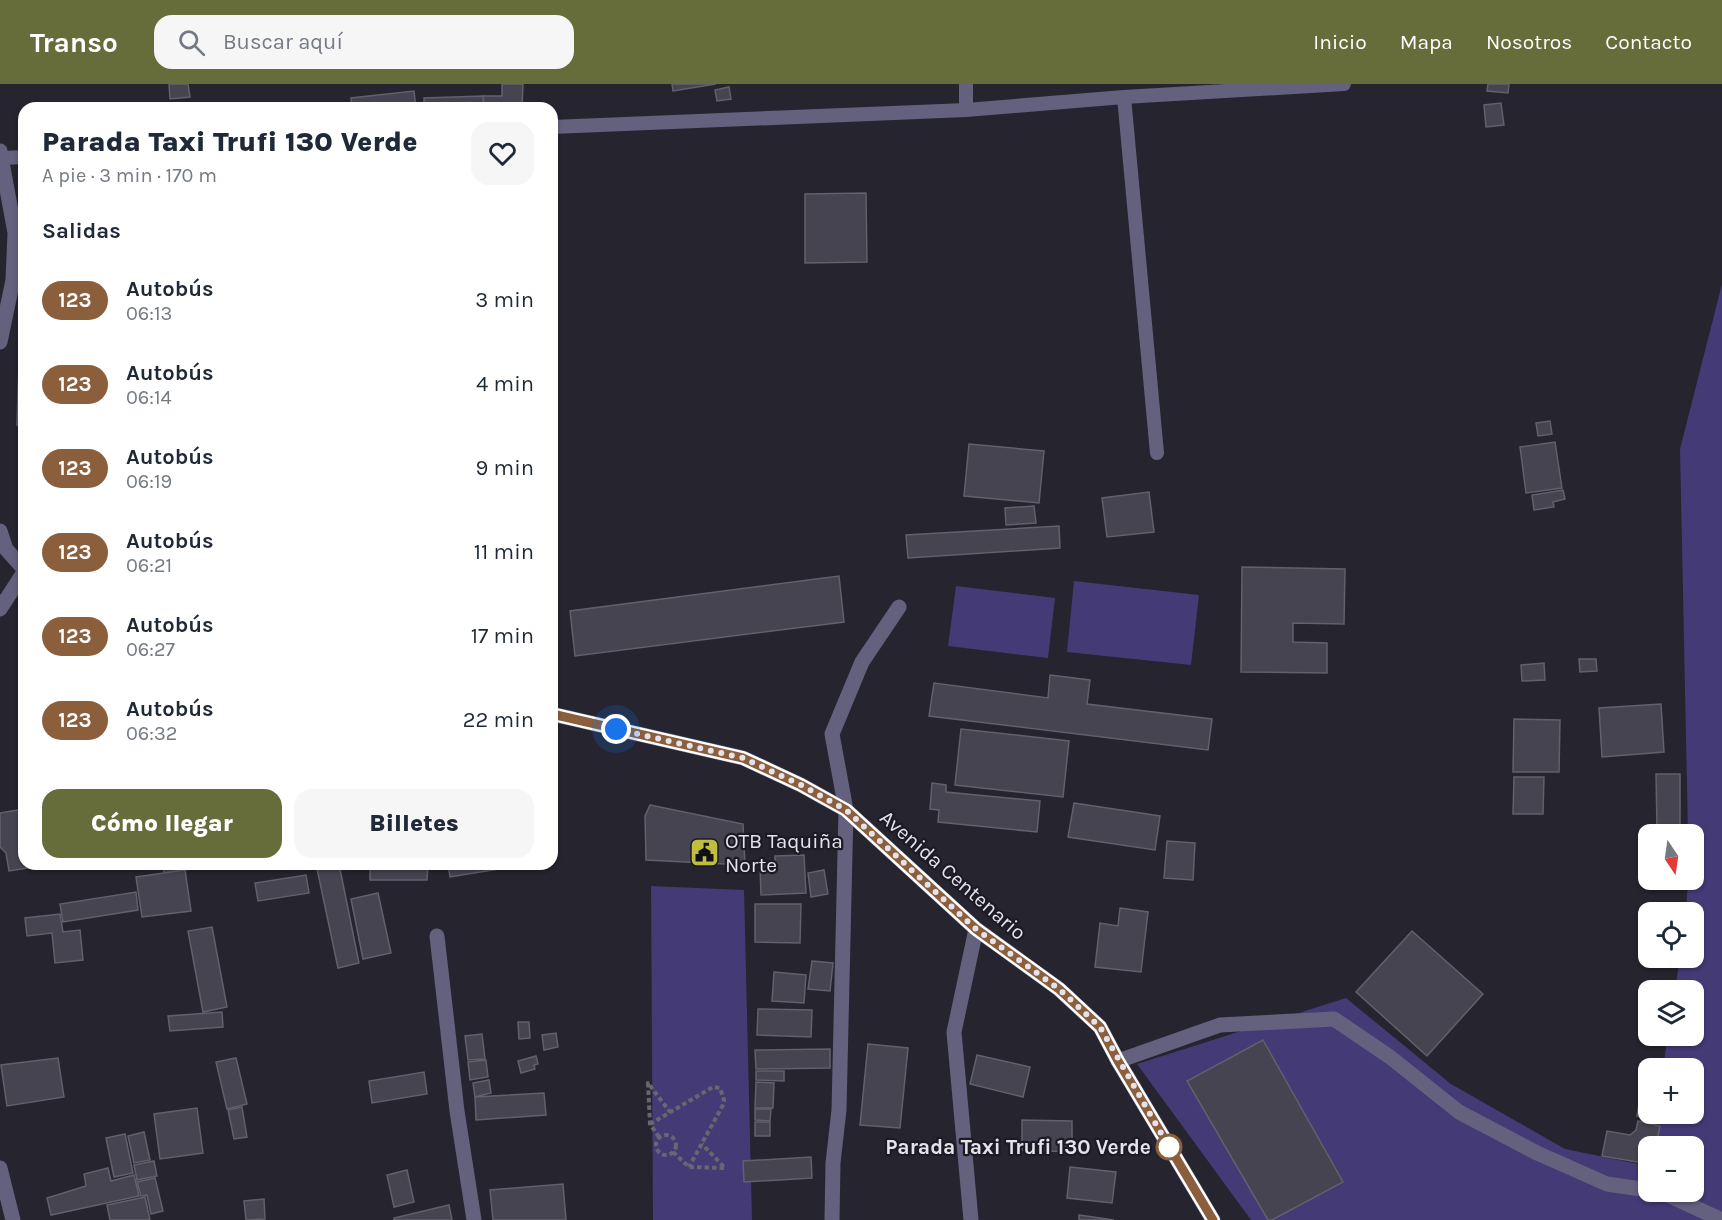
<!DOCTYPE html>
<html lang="es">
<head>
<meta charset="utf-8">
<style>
	body { margin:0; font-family:Karla,sans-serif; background:#f6f6f7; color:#1f2937; height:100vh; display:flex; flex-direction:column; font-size:22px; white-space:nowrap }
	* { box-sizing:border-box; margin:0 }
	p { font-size:20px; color:#747a83 }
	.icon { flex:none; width:33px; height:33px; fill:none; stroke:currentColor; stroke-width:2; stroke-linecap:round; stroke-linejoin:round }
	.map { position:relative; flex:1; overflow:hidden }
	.details { position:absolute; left:18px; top:18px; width:540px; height:768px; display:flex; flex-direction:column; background:#fff; border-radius:18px; box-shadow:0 2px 4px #0004 }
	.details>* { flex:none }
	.badge { padding:0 12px; border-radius:20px; font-size:21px; line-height:39px }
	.needle { width:39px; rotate:167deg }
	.buttons { position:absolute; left:1638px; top:740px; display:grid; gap:12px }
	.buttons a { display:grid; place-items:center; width:66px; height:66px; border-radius:12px; background:#fff; box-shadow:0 2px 4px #0004; font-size:30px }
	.you { position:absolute; width:30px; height:30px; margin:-15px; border:4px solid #fff; border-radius:50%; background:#1a73e8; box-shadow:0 0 0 9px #1a73e833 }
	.map>.badge { position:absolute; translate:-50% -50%; box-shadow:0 0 0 3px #fff }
	h2 { padding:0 24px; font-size:22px; line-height:54px }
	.round { display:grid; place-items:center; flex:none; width:63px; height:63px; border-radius:18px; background:#f6f6f7 }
	.head { display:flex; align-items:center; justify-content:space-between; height:102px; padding:0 24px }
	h1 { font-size:28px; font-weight:800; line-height:45px }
	.cta { display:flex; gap:12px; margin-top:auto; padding:12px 24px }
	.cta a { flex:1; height:69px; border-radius:18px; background:#676c3b; color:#fff; font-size:24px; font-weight:800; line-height:69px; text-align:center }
	.cta a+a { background:#f6f6f7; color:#1f2937 }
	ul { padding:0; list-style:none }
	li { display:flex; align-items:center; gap:18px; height:84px; padding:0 24px }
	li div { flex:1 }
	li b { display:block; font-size:22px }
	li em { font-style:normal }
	li .badge { min-width:66px; font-weight:700; text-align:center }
	header { display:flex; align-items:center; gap:36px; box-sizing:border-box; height:84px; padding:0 30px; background:#676c3b; color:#fff }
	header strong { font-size:28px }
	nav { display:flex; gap:33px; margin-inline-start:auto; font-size:21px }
	.search { width:420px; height:54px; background:#f6f6f7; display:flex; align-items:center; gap:15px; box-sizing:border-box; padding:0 21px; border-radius:18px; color:#747a83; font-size:22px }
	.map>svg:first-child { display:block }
	.grass { fill:#443a76 }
	.building { fill:#454450; stroke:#61606c; stroke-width:1.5 }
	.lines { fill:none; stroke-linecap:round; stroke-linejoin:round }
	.path { stroke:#686770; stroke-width:4; stroke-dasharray:4.5 3; stroke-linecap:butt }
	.lane { stroke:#63617e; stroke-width:14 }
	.street { stroke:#63617e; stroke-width:15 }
	.line-casing { stroke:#fff; stroke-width:14 }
	.line { stroke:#8b5e3c; stroke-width:9 }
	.walk { stroke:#e4e3eb; stroke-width:6; stroke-dasharray:0 10.8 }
	.stop-dot { fill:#fff; stroke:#8b5e3c; stroke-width:3 }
	.labels { text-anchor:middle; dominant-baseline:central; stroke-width:4.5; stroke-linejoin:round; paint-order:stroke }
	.poi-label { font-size:21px; fill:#e4e3eb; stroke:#1c1b25; text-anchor:start }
	.street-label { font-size:21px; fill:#e4e3eb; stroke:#1c1b25 }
	.stop-label { font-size:21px; font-weight:bold; fill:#e4e3eb; stroke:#1c1b25; text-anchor:end }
</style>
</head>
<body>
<header>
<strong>Transo</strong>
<div class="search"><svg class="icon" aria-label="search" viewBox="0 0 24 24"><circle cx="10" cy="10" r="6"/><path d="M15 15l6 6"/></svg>Buscar aquí</div>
<nav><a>Inicio</a><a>Mapa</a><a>Nosotros</a><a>Contacto</a></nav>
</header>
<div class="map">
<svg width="1722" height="1136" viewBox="0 0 1722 1136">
	<rect width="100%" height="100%" fill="#25242f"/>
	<g class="grass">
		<path d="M 1722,200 L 1722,1136 L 1251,1136 L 1137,980 L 1346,914 L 1451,1000 L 1565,1065 L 1648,1082 L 1648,1107 L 1694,1107 L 1694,1062 L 1652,1062 L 1656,1029 L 1694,1029 L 1694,984 L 1663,984 L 1668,951 L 1694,951 L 1694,906 L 1675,906 L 1680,873 L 1694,873 L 1694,828 L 1686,828 L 1688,795 L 1694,795 L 1694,750 L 1688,750 L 1680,365 Z"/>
		<path d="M 1074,497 L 1199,511 L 1191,581 L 1067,568 Z"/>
		<path d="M 956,502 L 1055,514 L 1048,574 L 948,562 Z"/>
		<path d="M 651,802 L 744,806 L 752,1136 L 653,1136 Z"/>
	</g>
	<g class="building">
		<path d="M 169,0 L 188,0 L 190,13 L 170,15 Z"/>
		<path d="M 502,0 L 523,0 L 522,24 L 484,24 L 483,12 L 502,12 Z"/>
		<path d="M 672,0 L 716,0 L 673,7 Z"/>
		<path d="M 1488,0 L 1509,0 L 1508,9 L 1487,7 Z"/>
		<path d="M 729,3 L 731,15 L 717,17 L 715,6 Z"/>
		<path d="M 414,7 L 416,24 L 352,24 L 351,14 Z"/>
		<path d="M 483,12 L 484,24 L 424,24 L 424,14 Z"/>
		<path d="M 108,19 L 108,24 L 53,24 L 53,21 Z"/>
		<path d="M 1501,19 L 1504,41 L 1486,43 L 1484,21 Z"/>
		<path d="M 304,20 L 322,21 L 322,24 L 304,24 Z"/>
		<path d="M 866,109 L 867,178 L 805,179 L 805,110 Z"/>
		<path d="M 19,278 L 24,280 L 24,342 L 17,341 Z"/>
		<path d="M 1550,337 L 1552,350 L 1538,352 L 1536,339 Z"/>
		<path d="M 1555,358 L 1562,404 L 1526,409 L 1520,363 Z"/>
		<path d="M 969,360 L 1044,367 L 1039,419 L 964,412 Z"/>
		<path d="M 1563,406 L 1565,415 L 1553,418 L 1554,423 L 1534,426 L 1532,411 Z"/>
		<path d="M 1149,408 L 1154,448 L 1107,453 L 1102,414 Z"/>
		<path d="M 1034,422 L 1036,439 L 1006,441 L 1005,424 Z"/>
		<path d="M 1059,442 L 1060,464 L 908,474 L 906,451 Z"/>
		<path d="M 1242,483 L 1345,485 L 1344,540 L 1293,539 L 1293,558 L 1327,559 L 1327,589 L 1241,588 Z"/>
		<path d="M 839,492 L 844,538 L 575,572 L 570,527 Z"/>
		<path d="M 22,568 L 24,568 L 24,650 Z"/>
		<path d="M 1579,575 L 1596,575 L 1597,587 L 1580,588 Z"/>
		<path d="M 1544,579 L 1545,596 L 1522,597 L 1521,581 Z"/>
		<path d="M 1050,591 L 1090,596 L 1087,620 L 1212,635 L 1208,666 L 929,632 L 934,599 L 1048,614 Z"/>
		<path d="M 1661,620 L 1664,668 L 1602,673 L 1599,624 Z"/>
		<path d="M 1514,635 L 1560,636 L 1559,688 L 1513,688 Z"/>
		<path d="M 961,645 L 1069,657 L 1063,713 L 955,701 Z"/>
		<path d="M 1656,690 L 1680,690 L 1680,743 L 1657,744 Z"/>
		<path d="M 1514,693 L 1544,693 L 1543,730 L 1513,730 Z"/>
		<path d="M 932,699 L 946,701 L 946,708 L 1040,717 L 1037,748 L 938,738 L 939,726 L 930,725 Z"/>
		<path d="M 1074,719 L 1160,732 L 1155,766 L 1068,753 Z"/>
		<path d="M 650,721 L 743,740 L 745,781 L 646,776 L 645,732 Z"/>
		<path d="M 24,725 L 24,780 L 53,780 L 9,787 L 6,769 L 0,763 L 0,729 Z"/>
		<path d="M 1167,757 L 1195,759 L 1193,796 L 1164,794 Z"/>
		<path d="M 804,771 L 806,809 L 761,811 L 760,782 L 775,781 L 775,772 Z"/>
		<path d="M 55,780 L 82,780 L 82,781 L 56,784 Z"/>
		<path d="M 163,780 L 190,780 L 191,785 L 164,789 Z"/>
		<path d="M 316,780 L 339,780 L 359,879 L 338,884 Z"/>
		<path d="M 370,780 L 428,780 L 427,796 L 370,796 Z"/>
		<path d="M 448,780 L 513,780 L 512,783 L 450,793 Z"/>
		<path d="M 185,786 L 191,827 L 142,833 L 136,793 Z"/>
		<path d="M 824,786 L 828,810 L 811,813 L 808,789 Z"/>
		<path d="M 306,791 L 309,809 L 258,817 L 255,799 Z"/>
		<path d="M 136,808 L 138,826 L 63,838 L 60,820 Z"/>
		<path d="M 378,809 L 391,869 L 363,875 L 351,815 Z"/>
		<path d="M 755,820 L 801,820 L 800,859 L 755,858 Z"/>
		<path d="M 1120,824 L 1148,828 L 1141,888 L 1095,883 L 1100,839 L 1118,842 Z"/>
		<path d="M 60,830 L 63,848 L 80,846 L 83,876 L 55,879 L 52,849 L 27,852 L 25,834 Z"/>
		<path d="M 212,843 L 227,923 L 203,928 L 188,847 Z"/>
		<path d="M 1412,847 L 1483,910 L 1427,972 L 1356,908 Z"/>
		<path d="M 812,877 L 833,879 L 830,907 L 808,905 Z"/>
		<path d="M 774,888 L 806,891 L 804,919 L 772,917 Z"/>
		<path d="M 758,925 L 812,926 L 811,953 L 757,951 Z"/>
		<path d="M 222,928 L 223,943 L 170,947 L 168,932 Z"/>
		<path d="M 518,938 L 529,938 L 530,954 L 519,955 Z"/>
		<path d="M 556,949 L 558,963 L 544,966 L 542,951 Z"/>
		<path d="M 482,950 L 485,975 L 468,976 L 465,952 Z"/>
		<path d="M 1263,956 L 1343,1098 L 1272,1136 L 1268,1136 L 1187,997 Z"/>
		<path d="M 868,960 L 908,964 L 900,1044 L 860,1041 Z"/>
		<path d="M 830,965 L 830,984 L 756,985 L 755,966 Z"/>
		<path d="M 977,971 L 1030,983 L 1023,1013 L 970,1000 Z"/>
		<path d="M 536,972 L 538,980 L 534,981 L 535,985 L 521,989 L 518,977 Z"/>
		<path d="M 58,974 L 64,1013 L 7,1022 L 1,981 Z"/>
		<path d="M 236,974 L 247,1020 L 227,1025 L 216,978 Z"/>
		<path d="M 486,976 L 488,993 L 470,996 L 468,978 Z"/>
		<path d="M 756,987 L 784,987 L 784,997 L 756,996 Z"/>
		<path d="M 424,988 L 427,1010 L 372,1019 L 369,997 Z"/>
		<path d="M 489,996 L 491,1009 L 475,1013 L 473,999 Z"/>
		<path d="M 756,998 L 774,999 L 773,1024 L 755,1024 Z"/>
		<path d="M 544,1009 L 546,1031 L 476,1036 L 475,1013 Z"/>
		<path d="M 1639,1020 L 1648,1021 L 1648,1029 L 1656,1029 L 1655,1034 L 1637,1032 Z"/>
		<path d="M 242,1023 L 247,1053 L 234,1055 L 228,1026 Z"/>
		<path d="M 197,1024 L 203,1069 L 160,1075 L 154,1030 Z"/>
		<path d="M 755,1025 L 771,1025 L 770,1037 L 755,1036 Z"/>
		<path d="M 1022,1036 L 1072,1037 L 1072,1068 L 1022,1066 Z"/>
		<path d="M 1638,1037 L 1660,1042 L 1656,1062 L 1648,1062 L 1648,1073 L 1637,1078 L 1602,1072 L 1607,1047 L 1630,1051 L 1636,1046 Z"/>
		<rect x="755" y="1038" width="15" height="14"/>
		<path d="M 144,1048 L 150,1076 L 134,1079 L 128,1052 Z"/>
		<path d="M 125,1050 L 133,1089 L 114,1093 L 106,1054 Z"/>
		<path d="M 811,1073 L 812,1094 L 744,1098 L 743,1077 Z"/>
		<path d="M 154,1077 L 157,1092 L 137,1096 L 134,1081 Z"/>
		<path d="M 1070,1083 L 1116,1088 L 1112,1119 L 1067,1114 Z"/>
		<path d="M 108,1084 L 111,1097 L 134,1091 L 139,1112 L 51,1131 L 47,1114 L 86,1102 L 84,1090 Z"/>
		<path d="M 407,1086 L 414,1118 L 394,1123 L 387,1091 Z"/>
		<path d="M 155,1094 L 163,1127 L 151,1130 L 147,1111 L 141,1112 L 137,1098 Z"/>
		<path d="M 563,1100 L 566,1136 L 493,1136 L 490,1106 Z"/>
		<path d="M 145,1113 L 150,1136 L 110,1136 L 107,1121 Z"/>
		<path d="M 264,1115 L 265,1135 L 246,1136 L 244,1117 Z"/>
		<path d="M 449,1121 L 452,1136 L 394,1136 L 394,1134 Z"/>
		<path d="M 1079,1131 L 1114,1136 L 1079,1136 Z"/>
	</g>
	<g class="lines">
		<g class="path">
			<path d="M 650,1040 L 713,1003 L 720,1004 L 724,1016 L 723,1021 L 689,1083"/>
			<circle cx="666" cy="1061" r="10"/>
			<path d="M 659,1053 L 650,1040 L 648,999 L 670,1028"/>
			<path d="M 673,1068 L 689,1083 L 725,1084 L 702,1060"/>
		</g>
		<g class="lane">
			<path d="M 1124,13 L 1157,369"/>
			<path d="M 966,26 L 966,0"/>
			<path d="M 552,43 L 966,26 L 1124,13 L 1344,0"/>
			<path d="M 3,74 L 24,73"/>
		</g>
		<g class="street">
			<path d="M 0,67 L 15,149 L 13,196 L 0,258"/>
			<path d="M 0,447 L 6,465 L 24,485"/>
			<path d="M 0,525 L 24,488"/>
			<path d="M 552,630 L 743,674 L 801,701 L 846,726 L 976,845 L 1059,905 L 1100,943 L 1118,977 L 1213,1136"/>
			<path d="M 437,852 L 457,1027 L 474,1136"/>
			<path d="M 1118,977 L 1220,941 L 1334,935 L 1390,973 L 1459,1028 L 1537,1069 L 1607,1100 L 1648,1106"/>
			<path d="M 0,1084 L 13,1136"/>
			<path d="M 1659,1107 L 1722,1136"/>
			<path d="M 832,1136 L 833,1079 L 839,1026 L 846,726 L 832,650 L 862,578 L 899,523"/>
			<path d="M 971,1136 L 954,948 L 976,845"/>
		</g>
	</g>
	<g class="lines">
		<defs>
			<path id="line" d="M 552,630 L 743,674 L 801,701 L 846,726 L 976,845 L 1059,905 L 1100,943 L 1118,977 L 1213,1136"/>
		</defs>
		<use href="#line" class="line-casing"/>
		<use href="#line" class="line"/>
		<path class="walk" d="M 616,645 L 743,674 L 801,701 L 846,726 L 976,845 L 1059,905 L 1100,943 L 1169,1063"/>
	</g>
	<defs>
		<symbol id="civic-square" viewBox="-11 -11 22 22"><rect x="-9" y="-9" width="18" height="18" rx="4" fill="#c0be40" stroke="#1c1b25"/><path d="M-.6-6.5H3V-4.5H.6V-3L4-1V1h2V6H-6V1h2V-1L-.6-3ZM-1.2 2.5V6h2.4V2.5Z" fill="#111"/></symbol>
	</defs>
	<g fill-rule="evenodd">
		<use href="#civic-square" x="688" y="752" width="33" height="33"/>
	</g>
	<circle class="stop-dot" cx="1169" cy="1063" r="12"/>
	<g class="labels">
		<g class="poi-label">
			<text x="725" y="757">OTB Taquiña<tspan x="725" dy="24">Norte</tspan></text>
		</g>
		<g class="street-label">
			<text transform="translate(953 791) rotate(41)">Avenida Centenario</text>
		</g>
		<g class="stop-label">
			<text x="1151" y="1063">Parada Taxi Trufi 130 Verde</text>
		</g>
	</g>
</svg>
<div class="buttons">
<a><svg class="needle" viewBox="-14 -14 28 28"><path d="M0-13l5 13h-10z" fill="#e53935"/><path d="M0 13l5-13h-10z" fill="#747a83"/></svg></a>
<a><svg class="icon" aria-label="locate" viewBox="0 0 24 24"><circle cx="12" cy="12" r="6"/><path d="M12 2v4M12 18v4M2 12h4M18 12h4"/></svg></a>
<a><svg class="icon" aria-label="layers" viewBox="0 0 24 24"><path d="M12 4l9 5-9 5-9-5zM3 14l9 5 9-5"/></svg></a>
<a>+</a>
<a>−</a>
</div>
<div class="you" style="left:616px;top:645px"></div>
<section class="details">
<div class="head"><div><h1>Parada Taxi Trufi 130 Verde</h1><p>A pie · 3 min · 170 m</p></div><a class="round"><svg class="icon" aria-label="heart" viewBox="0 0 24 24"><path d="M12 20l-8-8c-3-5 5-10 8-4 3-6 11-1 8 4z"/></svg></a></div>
<h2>Salidas</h2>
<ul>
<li><span class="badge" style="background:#8b5e3c;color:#fff">123</span><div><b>Autobús</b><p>06:13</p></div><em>3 min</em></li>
<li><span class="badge" style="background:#8b5e3c;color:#fff">123</span><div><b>Autobús</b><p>06:14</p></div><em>4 min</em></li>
<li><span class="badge" style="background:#8b5e3c;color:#fff">123</span><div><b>Autobús</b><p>06:19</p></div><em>9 min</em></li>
<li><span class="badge" style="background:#8b5e3c;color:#fff">123</span><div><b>Autobús</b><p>06:21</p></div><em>11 min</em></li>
<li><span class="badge" style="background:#8b5e3c;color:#fff">123</span><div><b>Autobús</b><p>06:27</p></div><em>17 min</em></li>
<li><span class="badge" style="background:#8b5e3c;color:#fff">123</span><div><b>Autobús</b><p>06:32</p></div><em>22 min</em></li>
</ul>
<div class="cta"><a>Cómo llegar</a><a>Billetes</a></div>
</section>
</div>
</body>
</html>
